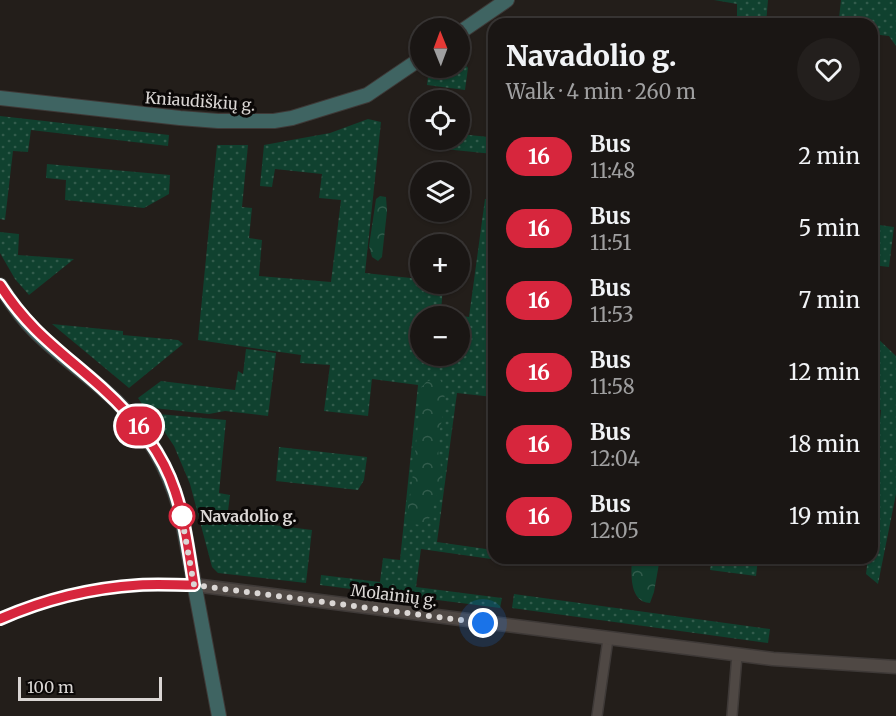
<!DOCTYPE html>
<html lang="en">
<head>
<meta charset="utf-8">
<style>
	body { margin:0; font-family:Merriweather,serif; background:#231f1d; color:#f1f3f6; height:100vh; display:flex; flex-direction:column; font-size:22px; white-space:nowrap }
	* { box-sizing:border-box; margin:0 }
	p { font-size:20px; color:#9f9fa0 }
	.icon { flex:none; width:33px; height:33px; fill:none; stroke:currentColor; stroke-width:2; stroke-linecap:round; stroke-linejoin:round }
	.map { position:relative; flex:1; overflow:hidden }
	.panel { position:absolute; left:488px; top:18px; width:390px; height:546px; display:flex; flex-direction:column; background:#1a1614; border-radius:18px; box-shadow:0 2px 4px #0004,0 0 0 2px #383534 }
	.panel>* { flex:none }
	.badge { padding:0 12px; border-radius:20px; font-size:21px; line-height:39px }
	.needle { width:39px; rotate:359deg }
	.fabs { position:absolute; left:410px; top:18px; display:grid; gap:12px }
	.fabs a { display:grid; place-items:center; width:60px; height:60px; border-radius:50%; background:#1a1614; box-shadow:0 2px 4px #0004,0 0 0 2px #383534; font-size:30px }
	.scale { position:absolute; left:18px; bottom:15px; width:144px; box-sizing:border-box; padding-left:6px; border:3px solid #dad6d4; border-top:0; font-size:16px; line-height:21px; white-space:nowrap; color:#dad6d4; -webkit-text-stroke:4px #0b0807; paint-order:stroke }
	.you { position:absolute; width:30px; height:30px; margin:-15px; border:4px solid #fff; border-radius:50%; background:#1a73e8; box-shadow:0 0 0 9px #1a73e833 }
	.map>.badge { position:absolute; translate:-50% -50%; box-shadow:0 0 0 3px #fff }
	.round { display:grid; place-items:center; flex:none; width:63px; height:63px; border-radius:32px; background:#231f1d }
	.summary { display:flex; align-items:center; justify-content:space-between; height:102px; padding:0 18px }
	h1 { font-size:28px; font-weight:800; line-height:45px }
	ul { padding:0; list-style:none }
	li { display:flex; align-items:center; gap:18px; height:72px; padding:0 18px }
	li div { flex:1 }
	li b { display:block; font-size:22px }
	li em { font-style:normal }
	li .badge { min-width:66px; font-weight:700; text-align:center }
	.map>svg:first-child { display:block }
	.grass { fill:url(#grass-dots); fill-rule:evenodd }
	.forest { fill:url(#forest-crowns) }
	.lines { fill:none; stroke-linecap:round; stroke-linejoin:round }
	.minor-casing { stroke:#3e3937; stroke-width:12 }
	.tertiary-casing { stroke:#3e3937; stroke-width:15 }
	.secondary-casing { stroke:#3e3937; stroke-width:16 }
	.minor { stroke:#4f4844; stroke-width:9 }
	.tertiary { stroke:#4f4844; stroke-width:12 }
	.secondary { stroke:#3f6462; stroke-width:14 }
	.line-casing { stroke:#fff; stroke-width:14 }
	.line { stroke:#d7263d; stroke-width:9 }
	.walk { stroke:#dad6d4; stroke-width:6; stroke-dasharray:0 10.8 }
	.stop-dot { fill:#fff; stroke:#d7263d; stroke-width:3 }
	.labels { text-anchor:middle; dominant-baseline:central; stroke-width:6; stroke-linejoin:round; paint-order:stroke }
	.street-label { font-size:16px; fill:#dad6d4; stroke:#0b0807 }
	.stop-label { font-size:16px; font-weight:bold; fill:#dad6d4; stroke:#0b0807; text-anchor:start }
</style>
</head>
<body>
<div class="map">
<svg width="896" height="716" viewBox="0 0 896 716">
	<defs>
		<pattern id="grass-dots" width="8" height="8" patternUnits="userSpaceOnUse" patternTransform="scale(1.5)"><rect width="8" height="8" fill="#10412f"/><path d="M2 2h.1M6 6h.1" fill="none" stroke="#325c4c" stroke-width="1.8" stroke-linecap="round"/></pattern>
		<pattern id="forest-crowns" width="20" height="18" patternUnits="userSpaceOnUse" patternTransform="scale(1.5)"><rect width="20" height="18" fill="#10412f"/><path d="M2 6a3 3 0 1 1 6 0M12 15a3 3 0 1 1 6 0" fill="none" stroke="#325c4c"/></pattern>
	</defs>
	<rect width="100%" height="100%" fill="#231e1a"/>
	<g class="grass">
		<path d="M 714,0 L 768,0 L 766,24 L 737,24 L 737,4 Z"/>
		<path d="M 841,0 L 896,0 L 896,46 L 889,36 L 872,34 L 872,24 L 821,24 L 822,17 L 839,18 Z"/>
		<path d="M 459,56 L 468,68 L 465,90 L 427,85 L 428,77 L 440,68 L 459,68 Z"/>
		<path d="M 493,108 L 493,154 L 425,147 L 426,140 L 459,140 L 459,134 L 489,137 Z"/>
		<path d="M 0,116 L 169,135 L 168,146 L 31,130 L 28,152 L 13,151 L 5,220 L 0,219 Z"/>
		<path d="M 368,119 L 381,122 L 365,273 L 420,279 L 420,284 L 443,284 L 441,313 L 469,317 L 485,199 L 493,200 L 493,397 L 457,393 L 437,542 L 493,550 L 494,558 L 498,558 L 498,560 L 421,549 L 416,587 L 502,598 L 500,608 L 320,585 L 321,575 L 380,582 L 383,558 L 400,560 L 418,385 L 372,379 L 368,416 L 324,411 L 330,365 L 300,363 L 301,355 L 198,340 L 217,145 L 248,145 L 242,207 L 252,208 L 249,238 L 262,240 L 259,276 L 331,282 L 341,200 L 319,198 L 322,174 L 275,169 L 272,187 L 260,186 L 264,145 L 330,133 ZM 420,316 L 459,316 L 459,356 L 420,356 Z"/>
		<path d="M 47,164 L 170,175 L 169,194 L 144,208 L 65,200 L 66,180 L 46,178 Z"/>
		<path d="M 872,224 L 894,227 L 889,267 L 872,265 Z"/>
		<path d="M 0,232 L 19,234 L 18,255 L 74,259 L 29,295 L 15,279 L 0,253 Z"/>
		<path d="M 52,324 L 123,331 L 123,335 L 178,340 L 183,344 L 129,388 Z"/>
		<path d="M 872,333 L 896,356 L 896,494 L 878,584 L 866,574 L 868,558 L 872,558 L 872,532 L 879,478 L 874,477 L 881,410 L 872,408 Z"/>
		<path d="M 246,349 L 276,353 L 268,416 L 225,411 L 209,414 L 144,407 L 138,398 L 161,381 L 235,390 L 238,371 L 243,374 Z"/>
		<path d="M 158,414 L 226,420 L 219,493 L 230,495 L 227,519 L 312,530 L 306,583 L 218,573 L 212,567 L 190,484 L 174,446 L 156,419 Z"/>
		<path d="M 279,447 L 367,457 L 364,480 L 358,490 L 276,481 Z"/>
		<path d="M 712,558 L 758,558 L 756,576 L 710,570 Z"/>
		<path d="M 514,594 L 770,629 L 768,643 L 512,608 Z"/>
	</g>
	<g class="forest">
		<path d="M 380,196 L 386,197 L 387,211 L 382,257 L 378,261 L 372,257 L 369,246 L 376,199 Z"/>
		<path d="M 436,378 L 440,379 C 452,403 437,425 438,449 C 438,456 441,462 441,468 C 441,486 435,503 429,519 C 423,527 415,526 409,520 L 408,505 L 411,492 L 422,387 L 426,382 Z"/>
		<path d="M 632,558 L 660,558 L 654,592 L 650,603 C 629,602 631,573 632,558 Z"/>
	</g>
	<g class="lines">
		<defs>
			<g id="minor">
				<path d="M 0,620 C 64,589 125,585 194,585"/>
				<path d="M 597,716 L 608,639"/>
				<path d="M 732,716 L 737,655"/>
			</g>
			<path id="tertiary" d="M 194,585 L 773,659 L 896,667"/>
			<g id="secondary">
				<path d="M 459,33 L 507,0"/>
				<path d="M 0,98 L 180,118 L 218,121 L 274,121 L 292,118 L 367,95 L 420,59"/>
				<path d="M 0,285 C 10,301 20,316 33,329 C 59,356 91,376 117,402 C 148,432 170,471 181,513 L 219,716"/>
			</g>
		</defs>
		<use href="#minor" class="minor-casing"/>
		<use href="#tertiary" class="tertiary-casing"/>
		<use href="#secondary" class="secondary-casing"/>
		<use href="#minor" class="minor"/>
		<use href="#tertiary" class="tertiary"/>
		<use href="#secondary" class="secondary"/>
	</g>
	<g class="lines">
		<defs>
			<path id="line" d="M 0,285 C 30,332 62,352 102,388 C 133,416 162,451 175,491 C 185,521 189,554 194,585 C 176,585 157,584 139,585 C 91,588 43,600 0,619"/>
		</defs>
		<use href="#line" class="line-casing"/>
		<use href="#line" class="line"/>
		<path class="walk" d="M 182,516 L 181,513 L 194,585 L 483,623"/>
	</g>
	<circle class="stop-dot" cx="182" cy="516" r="12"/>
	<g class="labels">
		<g class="street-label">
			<text transform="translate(200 101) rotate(4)">Kniaudiškių g.</text>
			<text transform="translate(394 595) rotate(7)">Molainių g.</text>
		</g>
		<g class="stop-label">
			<text x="200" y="516">Navadolio g.</text>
		</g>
	</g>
</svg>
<div class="fabs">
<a><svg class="needle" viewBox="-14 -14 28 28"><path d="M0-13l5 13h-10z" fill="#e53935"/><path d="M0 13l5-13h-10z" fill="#9f9fa0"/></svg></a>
<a><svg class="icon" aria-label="locate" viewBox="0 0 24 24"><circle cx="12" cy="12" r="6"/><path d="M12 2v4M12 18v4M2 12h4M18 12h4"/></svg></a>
<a><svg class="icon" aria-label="layers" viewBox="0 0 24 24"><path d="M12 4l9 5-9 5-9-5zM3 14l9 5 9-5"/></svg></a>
<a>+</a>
<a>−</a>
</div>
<div class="scale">100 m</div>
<div class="you" style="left:483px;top:623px"></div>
<b class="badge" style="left:139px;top:426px;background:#d7263d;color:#fff">16</b>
<section class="panel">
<div class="summary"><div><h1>Navadolio g.</h1><p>Walk · 4 min · 260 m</p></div><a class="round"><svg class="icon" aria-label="heart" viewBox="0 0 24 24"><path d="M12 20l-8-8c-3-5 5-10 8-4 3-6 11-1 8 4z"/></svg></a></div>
<ul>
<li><span class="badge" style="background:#d7263d;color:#fff">16</span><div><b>Bus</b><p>11:48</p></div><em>2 min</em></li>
<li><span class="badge" style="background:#d7263d;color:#fff">16</span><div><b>Bus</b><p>11:51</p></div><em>5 min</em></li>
<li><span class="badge" style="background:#d7263d;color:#fff">16</span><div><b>Bus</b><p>11:53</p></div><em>7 min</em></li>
<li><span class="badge" style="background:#d7263d;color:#fff">16</span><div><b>Bus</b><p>11:58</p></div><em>12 min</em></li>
<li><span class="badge" style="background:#d7263d;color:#fff">16</span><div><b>Bus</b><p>12:04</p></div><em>18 min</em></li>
<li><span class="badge" style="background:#d7263d;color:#fff">16</span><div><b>Bus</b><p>12:05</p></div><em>19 min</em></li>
</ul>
</section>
</div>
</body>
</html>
